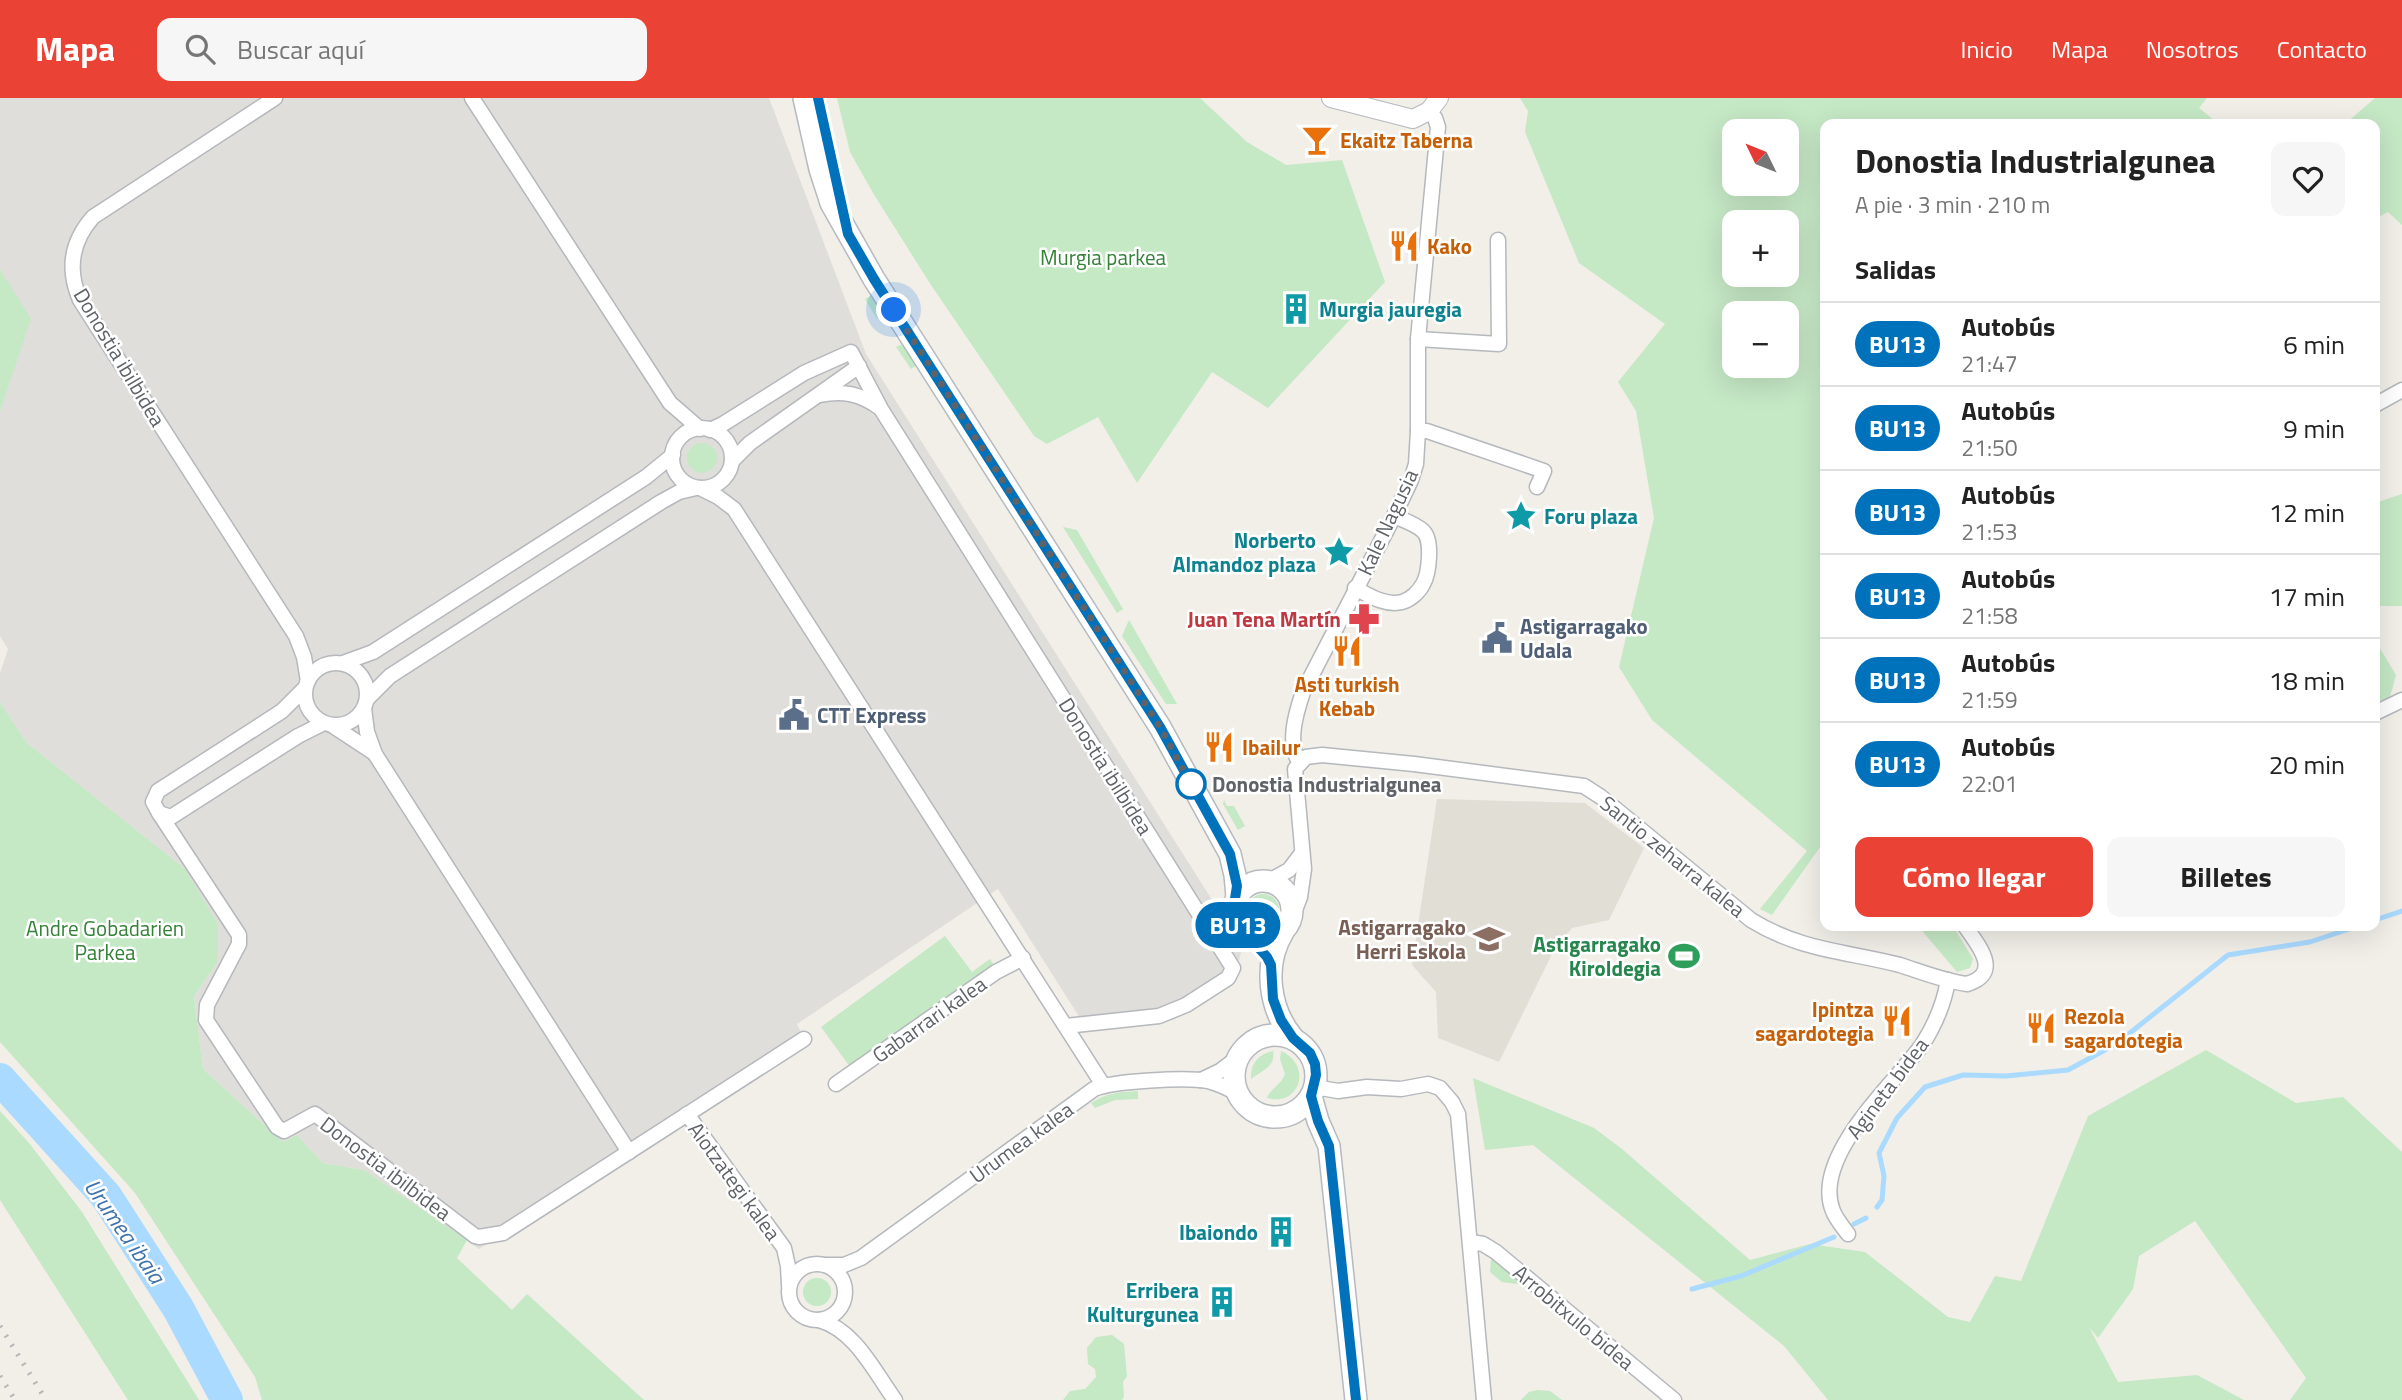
<!DOCTYPE html>
<html lang="es">
<head>
<meta charset="utf-8">
<style>
	body { margin:0; font-family:"Titillium Web",sans-serif; background:#f6f6f6; color:#222; height:100vh; display:flex; flex-direction:column; font-size:26px; white-space:nowrap }
	* { box-sizing:border-box; margin:0 }
	p { font-size:23px; color:#767676 }
	.icon { flex:none; width:38px; height:38px; fill:none; stroke:currentColor; stroke-width:2; stroke-linecap:round; stroke-linejoin:round }
	.map { position:relative; flex:1; overflow:hidden }
	.drawer { position:absolute; left:1820px; top:21px; width:560px; height:812px; display:flex; flex-direction:column; background:#fff; border-radius:14px; box-shadow:0 7px 28px #0002 }
	.drawer>* { flex:none }
	.badge { padding:0 14px; border-radius:23px; font-size:24px; line-height:46px }
	.needle { width:46px; rotate:313deg }
	.buttons { position:absolute; left:1722px; top:21px; display:grid; gap:14px }
	.buttons a { display:grid; place-items:center; width:77px; height:77px; border-radius:14px; background:#fff; box-shadow:0 7px 28px #0002; font-size:35px }
	.you { position:absolute; width:35px; height:35px; margin:-18px; border:5px solid #fff; border-radius:50%; background:#1a73e8; box-shadow:0 0 0 10px #1a73e833 }
	.map>.badge { position:absolute; translate:-50% -50%; box-shadow:0 0 0 4px #fff }
	h2 { padding:0 35px; font-size:26px; line-height:63px }
	.round { display:grid; place-items:center; flex:none; width:74px; height:74px; border-radius:14px; background:#f6f6f6 }
	.overview { display:flex; align-items:center; justify-content:space-between; height:119px; padding:0 35px }
	h1 { font-size:33px; font-weight:700; line-height:52px }
	.cta { display:flex; gap:14px; margin-top:auto; padding:14px 35px }
	.cta a { flex:1; height:80px; border-radius:14px; background:#ea4335; color:#fff; font-size:28px; font-weight:700; line-height:80px; text-align:center }
	.cta a+a { background:#f6f6f6; color:#222 }
	ul { padding:0; list-style:none }
	li { display:flex; align-items:center; gap:21px; height:84px; padding:0 35px; border-top:2px solid #e0e0e0 }
	li div { flex:1 }
	li b { display:block; font-size:26px }
	li em { font-style:normal }
	li .badge { min-width:77px; font-weight:700; text-align:center }
	header { display:flex; align-items:center; gap:42px; box-sizing:border-box; height:98px; padding:0 35px; background:#ea4335; color:#fff }
	header strong { font-size:33px }
	nav { display:flex; gap:38px; margin-inline-start:auto; font-size:24px }
	.search { width:490px; height:63px; background:#f6f6f6; display:flex; align-items:center; gap:18px; box-sizing:border-box; padding:0 24px; border-radius:14px; color:#767676; font-size:26px }
	.map>svg:first-child { display:block }
	.industrial { fill:#e0deda }
	.education { fill:#e1ded6 }
	.green { fill:#c5e8c5; fill-rule:evenodd }
	.lines { fill:none; stroke-linecap:round; stroke-linejoin:round }
	.stream { stroke:#aadaff; stroke-width:5 }
	.river { stroke:#aadaff; stroke-width:32 }
	.minor-casing { stroke:#b5b8bc; stroke-width:17 }
	.tertiary-casing { stroke:#b5b8bc; stroke-width:20 }
	.secondary-casing { stroke:#b6babf; stroke-width:24 }
	.minor { stroke:#fff; stroke-width:14 }
	.tertiary { stroke:#fff; stroke-width:18 }
	.secondary { stroke:#fff; stroke-width:21 }
	.rail { stroke:#b6b7b8; stroke-width:5; stroke-dasharray:2 9; stroke-linecap:butt }
	.line-casing { stroke:#fff; stroke-width:16 }
	.line { stroke:#0072bc; stroke-width:10 }
	.walk { stroke:#5f6368; stroke-width:7; stroke-dasharray:0 12.6 }
	.stop-dot { fill:#fff; stroke:#0072bc; stroke-width:3.5 }
	.labels { text-anchor:middle; dominant-baseline:central; stroke-width:5; stroke-linejoin:round; paint-order:stroke }
	.food-label { font-size:21px; font-weight:bold; fill:#c56008; stroke:#fff; text-anchor:start }
	.park-label { font-size:21px; fill:#348238; stroke:#fff }
	.culture-label { font-size:21px; font-weight:bold; fill:#0d838f; stroke:#fff; text-anchor:end }
	.street-label { font-size:21px; fill:#5f6368; stroke:#fff }
	.health-label { font-size:21px; font-weight:bold; fill:#be3a42; stroke:#fff; text-anchor:end }
	.service-label { font-size:21px; font-weight:bold; fill:#4e5e75; stroke:#fff; text-anchor:start }
	.stop-label { font-size:21px; font-weight:bold; fill:#5f6368; stroke:#fff; text-anchor:start }
	.education-label { font-size:21px; font-weight:bold; fill:#785e54; stroke:#fff; text-anchor:end }
	.leisure-label { font-size:21px; font-weight:bold; fill:#27864d; stroke:#fff; text-anchor:end }
	.water-label { font-size:23px; font-style:italic; fill:#4174aa; stroke:#fff }
</style>
</head>
<body>
<header>
<strong>Mapa</strong>
<div class="search"><svg class="icon" aria-label="search" viewBox="0 0 24 24"><circle cx="10" cy="10" r="6"/><path d="M15 15l6 6"/></svg>Buscar aquí</div>
<nav><a>Inicio</a><a>Mapa</a><a>Nosotros</a><a>Contacto</a></nav>
</header>
<div class="map">
<svg width="2402" height="1302" viewBox="0 0 2402 1302">
	<rect width="100%" height="100%" fill="#f1efe8"/>
	<path class="industrial" d="M 0,0 L 769,0 L 866,256 L 1242,849 L 1235,882 L 1173,922 L 1087,931 L 998,791 L 797,926 L 804,941 L 524,1124 L 479,1151 L 364,1072 L 323,1065 L 297,1037 L 283,1044 L 203,971 L 194,898 L 217,865 L 184,770 L 27,645 L 0,604 L 0,575 L 8,551 L 0,538 L 0,314 L 30,221 L 0,171 Z"/>
	<path class="education" d="M 1437,701 L 1585,705 L 1644,750 L 1609,822 L 1572,830 L 1554,852 L 1499,964 L 1438,940 L 1436,894 L 1412,867 Z"/>
	<g class="green">
		<path d="M 837,0 L 1200,0 L 1247,44 L 1286,67 L 1342,62 L 1385,184 L 1268,310 L 1212,274 L 1137,385 L 1098,319 L 1047,346 L 1034,338 L 931,187 L 873,95 L 850,54 Z"/>
		<path d="M 1520,0 L 2207,0 L 2199,10 L 2219,26 L 1825,26 L 1825,742 L 1772,817 L 1760,811 L 1807,753 L 1652,622 L 1619,569 L 1654,420 L 1636,313 L 1618,284 L 1665,226 L 1579,165 L 1525,34 L 1528,13 ZM 1787,33 L 1787,86 L 1734,86 L 1734,33 ZM 1787,124 L 1787,177 L 1734,177 L 1734,124 ZM 1734,215 L 1787,215 L 1787,268 L 1734,268 Z"/>
		<path d="M 2375,0 L 2402,0 L 2402,127 L 2388,114 L 2375,121 L 2375,26 L 2345,26 Z"/>
		<path d="M 0,171 L 31,221 L 0,314 Z"/>
		<path d="M 872,197 L 884,217 L 877,221 L 865,201 Z"/>
		<path d="M 900,247 L 904,248 L 919,266 L 911,271 L 896,249 Z"/>
		<circle cx="702" cy="360" r="15"/>
		<path d="M 2402,396 L 2402,508 L 2375,508 L 2375,405 Z"/>
		<path d="M 1063,429 L 1077,432 L 1123,511 L 1117,515 Z"/>
		<path d="M 1129,522 L 1177,606 L 1166,606 L 1122,538 Z"/>
		<path d="M 2375,542 L 2396,577 L 2390,599 L 2375,606 Z"/>
		<path d="M 0,604 L 27,645 L 184,770 L 218,826 L 217,865 L 194,898 L 203,971 L 283,1044 L 297,1037 L 323,1065 L 364,1072 L 467,1142 L 457,1160 L 512,1212 L 527,1196 L 644,1302 L 262,1302 L 255,1279 L 135,1095 L 0,944 Z"/>
		<path d="M 1224,702 L 1227,708 L 1234,708 L 1245,728 L 1238,732 L 1223,706 Z"/>
		<circle cx="1263" cy="812" r="16"/>
		<path d="M 1918,828 L 1953,828 L 1973,861 L 1970,870 L 1957,874 Z"/>
		<path d="M 945,838 L 972,874 L 990,861 L 998,873 L 856,977 L 821,929 Z"/>
		<path d="M 2206,952 L 2296,1005 L 2343,999 L 2402,1054 L 2402,1302 L 2290,1302 L 2306,1280 L 2195,1123 L 2139,1158 L 2133,1191 L 2098,1240 L 2089,1229 L 2118,1284 L 2197,1277 L 2244,1302 L 1828,1302 L 1784,1248 L 1533,1047 L 1485,1052 L 1473,980 L 1594,1030 L 1622,1051 L 1750,1162 L 1810,1146 L 1865,1154 L 1948,1219 L 1970,1224 L 1995,1178 L 2021,1183 L 2088,1018 Z"/>
		<path d="M 1273,953 C 1276,969 1262,972 1251,981 C 1250,966 1258,956 1273,953 Z"/>
		<path d="M 1281,953 C 1313,967 1300,1009 1267,1000 C 1271,990 1281,987 1285,976 L 1280,961 Z"/>
		<path d="M 1138,993 L 1138,1001 L 1115,1002 L 1095,1010 L 1091,1005 C 1106,995 1120,994 1138,993 Z"/>
		<path d="M 0,1013 L 29,1045 L 82,1114 L 199,1302 L 128,1302 L 0,1102 Z"/>
		<path d="M 1491,1160 L 1493,1160 L 1525,1187 L 1502,1184 L 1490,1174 Z"/>
		<circle cx="817" cy="1194" r="14"/>
		<path d="M 1112,1237 L 1124,1246 L 1127,1278 L 1123,1284 L 1124,1299 L 1122,1302 L 1063,1302 L 1070,1293 L 1085,1291 L 1096,1279 L 1095,1271 L 1088,1266 L 1087,1250 L 1096,1239 Z"/>
		<path d="M 1537,1292 L 1550,1293 L 1562,1302 L 1521,1302 L 1529,1294 Z"/>
	</g>
	<g class="lines">
		<g class="stream">
			<path d="M 2375,822 L 2402,813"/>
			<path d="M 1877,1109 L 1882,1102 L 1884,1078 L 1879,1055 L 1897,1020 L 1925,989 L 1963,977 L 2006,978 L 2068,972 L 2116,946 L 2228,857 L 2310,844 L 2358,828"/>
			<path d="M 1854,1126 L 1866,1120"/>
			<path d="M 1692,1191 L 1741,1178 L 1834,1139"/>
		</g>
		<path class="river" d="M 0,981 L 106,1098 L 178,1210 L 227,1302"/>
		<defs>
			<g id="minor">
				<path d="M 275,0 L 93,119 C 71,144 67,172 80,202 L 296,538 L 304,559 L 308,583"/>
				<path d="M 472,0 L 670,305 L 700,331"/>
				<path d="M 1418,241 L 1499,246 L 1498,142"/>
				<path d="M 820,297 C 843,292 861,296 880,310"/>
				<path d="M 2375,307 L 2402,292"/>
				<circle cx="702" cy="360" r="30"/>
				<path d="M 710,332 L 723,326 L 804,275 L 851,254 L 881,311 L 1233,870 L 1228,880 L 1186,907 L 1159,918 L 1066,928"/>
				<path d="M 1418,333 L 1427,333 L 1544,373 L 1537,389"/>
				<path d="M 732,363 L 750,345 L 859,268"/>
				<path d="M 700,390 L 718,399 L 734,411 L 1103,987"/>
				<path d="M 1355,490 C 1370,498 1385,508 1402,504 C 1410,502 1419,494 1423,486 C 1429,476 1433,442 1423,433 C 1416,426 1403,422 1394,418"/>
				<circle cx="336" cy="596" r="31"/>
				<path d="M 343,565 L 373,554 L 646,379 L 673,357"/>
				<path d="M 305,590 L 282,613 L 158,693 L 153,704 L 159,715 L 171,719 L 298,638 L 324,625"/>
				<path d="M 368,600 L 390,578 L 661,404 L 679,394 L 696,390"/>
				<path d="M 364,610 L 367,634 L 375,656 L 629,1054"/>
				<path d="M 2375,615 L 2402,602"/>
				<path d="M 333,628 L 374,655"/>
				<path d="M 1299,664 C 1287,644 1296,615 1303,594 L 1394,418 L 1411,382 L 1416,366 L 1418,333 L 1418,241 L 1438,29 L 1435,20 L 1429,13"/>
				<path d="M 159,715 L 239,837 L 239,846 L 207,907 L 206,922 L 277,1029 L 284,1033 L 315,1016 L 475,1138 L 479,1139 L 503,1135 L 804,941"/>
				<path d="M 1269,783 L 1289,772 L 1302,755"/>
				<path d="M 1292,820 L 1300,799 L 1304,771 L 1295,671 L 1306,659 L 1322,657 L 1414,666 L 1584,688 L 1601,699 L 1751,822 C 1801,853 1846,853 1900,867 C 1922,874 1944,883 1967,886 C 2003,875 1978,847 1965,828"/>
				<path d="M 1201,982 L 1220,973 L 1237,960"/>
				<path d="M 836,986 L 996,874 L 1023,860"/>
				<path d="M 1315,989 L 1338,993 L 1367,989 L 1401,991 L 1428,986 L 1440,990 L 1452,1004 L 1458,1016 L 1484,1302"/>
				<path d="M 687,1016 L 784,1150 L 788,1168 L 789,1187"/>
				<path d="M 1848,1136 C 1843,1129 1836,1121 1833,1113 C 1811,1059 1894,986 1922,947 C 1935,927 1944,906 1948,882"/>
				<path d="M 1471,1144 L 1483,1146 L 1496,1154 L 1674,1302"/>
				<circle cx="817" cy="1194" r="28"/>
				<path d="M 827,1167 L 844,1167 L 861,1160 L 1094,991 C 1113,983 1187,979 1208,983 C 1219,986 1228,990 1238,996"/>
				<path d="M 819,1222 C 855,1232 874,1273 895,1302"/>
			</g>
			<path id="tertiary" d="M 1331,0 L 1413,21 L 1429,13 L 1439,0"/>
			<g id="secondary">
				<path d="M 804,0 L 820,71 L 831,105 L 874,181 L 1160,629 L 1230,756 L 1235,777 L 1237,798"/>
				<circle cx="1263" cy="812" r="29"/>
				<path d="M 1283,834 C 1263,867 1269,911 1293,940"/>
				<circle cx="1275" cy="978" r="41"/>
				<path d="M 1311,998 L 1318,1023 L 1329,1048 L 1356,1302"/>
			</g>
		</defs>
		<use href="#minor" class="minor-casing"/>
		<use href="#tertiary" class="tertiary-casing"/>
		<use href="#secondary" class="secondary-casing"/>
		<use href="#minor" class="minor"/>
		<use href="#tertiary" class="tertiary"/>
		<use href="#secondary" class="secondary"/>
		<g class="rail">
			<path d="M 0,1228 L 46,1302"/>
			<path d="M 0,1278 L 15,1302"/>
		</g>
	</g>
	<g class="lines">
		<defs>
			<path id="line" d="M 818,0 L 848,136 L 874,181 L 1160,629 L 1230,756 L 1237,788 L 1234,807 L 1237,826 L 1267,859 L 1271,867 L 1273,901 L 1281,922 L 1293,940 L 1310,955 L 1315,966 L 1316,977 L 1311,998 L 1318,1023 L 1329,1048 L 1356,1302"/>
		</defs>
		<use href="#line" class="line-casing"/>
		<use href="#line" class="line"/>
		<path class="walk" d="M 894,212 L 1160,629 L 1191,686"/>
	</g>
	<defs>
		<symbol id="bar-bare" viewBox="-9 -9 18 18"><path d="M-6-5H6L.8 .8V4.5H3.5V6h-7V4.5H-.8V.8Z" fill="#e8710a" stroke="#fff" stroke-width="2.5" paint-order="stroke"/></symbol>
		<symbol id="restaurant-bare" viewBox="-9 -9 18 18"><path d="M-5-6h1v4h1v-4h1v4h1v-4h1v5L-1.5 .5V6h-2V.5L-5-1ZM5-6V6H3V1.5H1.5Q1.5-4 5-6Z" fill="#e8710a" stroke="#fff" stroke-width="2.5" paint-order="stroke"/></symbol>
		<symbol id="building-bare" viewBox="-9 -9 18 18"><path d="M-4-6H4V6H1V3H-1V6H-4ZM-2.5-4.3h1.7v1.8h-1.7ZM.8-4.3h1.7v1.8H.8ZM-2.5-1h1.7V.8h-1.7ZM.8-1h1.7V.8H.8Z" fill="#0f9aa8" stroke="#fff" stroke-width="2.5" paint-order="stroke"/></symbol>
		<symbol id="sight-bare" viewBox="-9 -9 18 18"><path d="M0-6L1.8-2.2L6-1.7L2.9 1.2L3.7 5.4L0 3.3L-3.7 5.4L-2.9 1.2L-6-1.7L-1.8-2.2Z" fill="#0f9aa8" stroke="#fff" stroke-width="2.5" paint-order="stroke"/></symbol>
		<symbol id="pharmacy-bare" viewBox="-9 -9 18 18"><path d="M-2-6h4v4h4v4h-4v4h-4v-4h-4v-4h4Z" fill="#e0444e" stroke="#fff" stroke-width="2.5" paint-order="stroke"/></symbol>
		<symbol id="civic-bare" viewBox="-9 -9 18 18"><path d="M-.6-6.5H3V-4.5H.6V-3L4-1V1h2V6H-6V1h2V-1L-.6-3ZM-1.2 2.5V6h2.4V2.5Z" fill="#5c6f8a" stroke="#fff" stroke-width="2.5" paint-order="stroke"/></symbol>
		<symbol id="school-bare" viewBox="-9 -9 18 18"><path d="M0-5L7-2L0 1L-7-2ZM-4 1L0 2.5L4 1V4Q0 6-4 4Z" fill="#8d6e63" stroke="#fff" stroke-width="2.5" paint-order="stroke"/></symbol>
		<symbol id="stadium-bare" viewBox="-9 -9 18 18"><path d="M0-5a6.5 5 0 1 0 0 10a6.5 5 0 1 0 0-10ZM-3.5-1.8h7v3.6h-7Z" fill="#2e9e5b" stroke="#fff" stroke-width="2.5" paint-order="stroke"/></symbol>
	</defs>
	<g fill-rule="evenodd">
		<use href="#bar-bare" x="1295" y="20" width="44" height="44"/>
		<use href="#restaurant-bare" x="1382" y="126" width="44" height="44"/>
		<use href="#building-bare" x="1274" y="189" width="44" height="44"/>
		<use href="#sight-bare" x="1499" y="396" width="44" height="44"/>
		<use href="#sight-bare" x="1317" y="432" width="44" height="44"/>
		<use href="#pharmacy-bare" x="1342" y="499" width="44" height="44"/>
		<use href="#civic-bare" x="1475" y="518" width="44" height="44"/>
		<use href="#restaurant-bare" x="1325" y="531" width="44" height="44"/>
		<use href="#civic-bare" x="772" y="595" width="44" height="44"/>
		<use href="#restaurant-bare" x="1197" y="627" width="44" height="44"/>
		<use href="#school-bare" x="1467" y="819" width="44" height="44"/>
		<use href="#stadium-bare" x="1662" y="836" width="44" height="44"/>
		<use href="#restaurant-bare" x="1875" y="901" width="44" height="44"/>
		<use href="#restaurant-bare" x="2019" y="908" width="44" height="44"/>
		<use href="#building-bare" x="1259" y="1112" width="44" height="44"/>
		<use href="#building-bare" x="1200" y="1182" width="44" height="44"/>
	</g>
	<circle class="stop-dot" cx="1191" cy="686" r="14"/>
	<g class="labels">
		<g class="food-label">
			<text x="1340" y="42">Ekaitz Taberna</text>
			<text x="1427" y="148">Kako</text>
			<text x="1347" y="586" text-anchor="middle">Asti turkish<tspan x="1347" dy="24">Kebab</tspan></text>
			<text x="1242" y="649">Ibailur</text>
			<text x="1874" y="911" text-anchor="end">Ipintza<tspan x="1874" dy="24">sagardotegia</tspan></text>
			<text x="2064" y="918">Rezola<tspan x="2064" dy="24">sagardotegia</tspan></text>
		</g>
		<g class="park-label">
			<text x="1103" y="159">Murgia parkea</text>
			<text x="105" y="830">Andre Gobadarien<tspan x="105" dy="24">Parkea</tspan></text>
		</g>
		<g class="culture-label">
			<text x="1319" y="211" text-anchor="start">Murgia jauregia</text>
			<text x="1544" y="418" text-anchor="start">Foru plaza</text>
			<text x="1316" y="442">Norberto<tspan x="1316" dy="24">Almandoz plaza</tspan></text>
			<text x="1258" y="1134">Ibaiondo</text>
			<text x="1199" y="1192">Erribera<tspan x="1199" dy="24">Kulturgunea</tspan></text>
		</g>
		<g class="street-label">
			<text transform="translate(120 259) rotate(59)">Donostia ibilbidea</text>
			<text transform="translate(1387 424) rotate(-65)">Kale Nagusia</text>
			<text transform="translate(1106 668) rotate(58)">Donostia ibilbidea</text>
			<text transform="translate(1673 758) rotate(39)">Santio zeharra kalea</text>
			<text transform="translate(929 921) rotate(-35)">Gabarrari kalea</text>
			<text transform="translate(1887 990) rotate(-53)">Agineta bidea</text>
			<text transform="translate(1021 1044) rotate(-36)">Urumea kalea</text>
			<text transform="translate(386 1070) rotate(37)">Donostia ibilbidea</text>
			<text transform="translate(735 1083) rotate(54)">Aiotzategi kalea</text>
			<text transform="translate(1574 1219) rotate(40)">Arrobitxulo bidea</text>
		</g>
		<g class="health-label">
			<text x="1341" y="521">Juan Tena Martín</text>
		</g>
		<g class="service-label">
			<text x="1520" y="528">Astigarragako<tspan x="1520" dy="24">Udala</tspan></text>
			<text x="817" y="617">CTT Express</text>
		</g>
		<g class="stop-label">
			<text x="1212" y="686">Donostia Industrialgunea</text>
		</g>
		<g class="education-label">
			<text x="1466" y="829">Astigarragako<tspan x="1466" dy="24">Herri Eskola</tspan></text>
		</g>
		<g class="leisure-label">
			<text x="1661" y="846">Astigarragako<tspan x="1661" dy="24">Kiroldegia</tspan></text>
		</g>
		<g class="water-label">
			<text transform="translate(125 1133) rotate(55)">Urumea ibaia</text>
		</g>
	</g>
</svg>
<div class="buttons">
<a><svg class="needle" viewBox="-14 -14 28 28"><path d="M0-13l5 13h-10z" fill="#e53935"/><path d="M0 13l5-13h-10z" fill="#767676"/></svg></a>
<a>+</a>
<a>−</a>
</div>
<div class="you" style="left:894px;top:212px"></div>
<b class="badge" style="left:1238px;top:827px;background:#0072bc;color:#fff">BU13</b>
<section class="drawer">
<div class="overview"><div><h1>Donostia Industrialgunea</h1><p>A pie · 3 min · 210 m</p></div><a class="round"><svg class="icon" aria-label="heart" viewBox="0 0 24 24"><path d="M12 20l-8-8c-3-5 5-10 8-4 3-6 11-1 8 4z"/></svg></a></div>
<h2>Salidas</h2>
<ul>
<li><span class="badge" style="background:#0072bc;color:#fff">BU13</span><div><b>Autobús</b><p>21:47</p></div><em>6 min</em></li>
<li><span class="badge" style="background:#0072bc;color:#fff">BU13</span><div><b>Autobús</b><p>21:50</p></div><em>9 min</em></li>
<li><span class="badge" style="background:#0072bc;color:#fff">BU13</span><div><b>Autobús</b><p>21:53</p></div><em>12 min</em></li>
<li><span class="badge" style="background:#0072bc;color:#fff">BU13</span><div><b>Autobús</b><p>21:58</p></div><em>17 min</em></li>
<li><span class="badge" style="background:#0072bc;color:#fff">BU13</span><div><b>Autobús</b><p>21:59</p></div><em>18 min</em></li>
<li><span class="badge" style="background:#0072bc;color:#fff">BU13</span><div><b>Autobús</b><p>22:01</p></div><em>20 min</em></li>
</ul>
<div class="cta"><a>Cómo llegar</a><a>Billetes</a></div>
</section>
</div>
</body>
</html>
